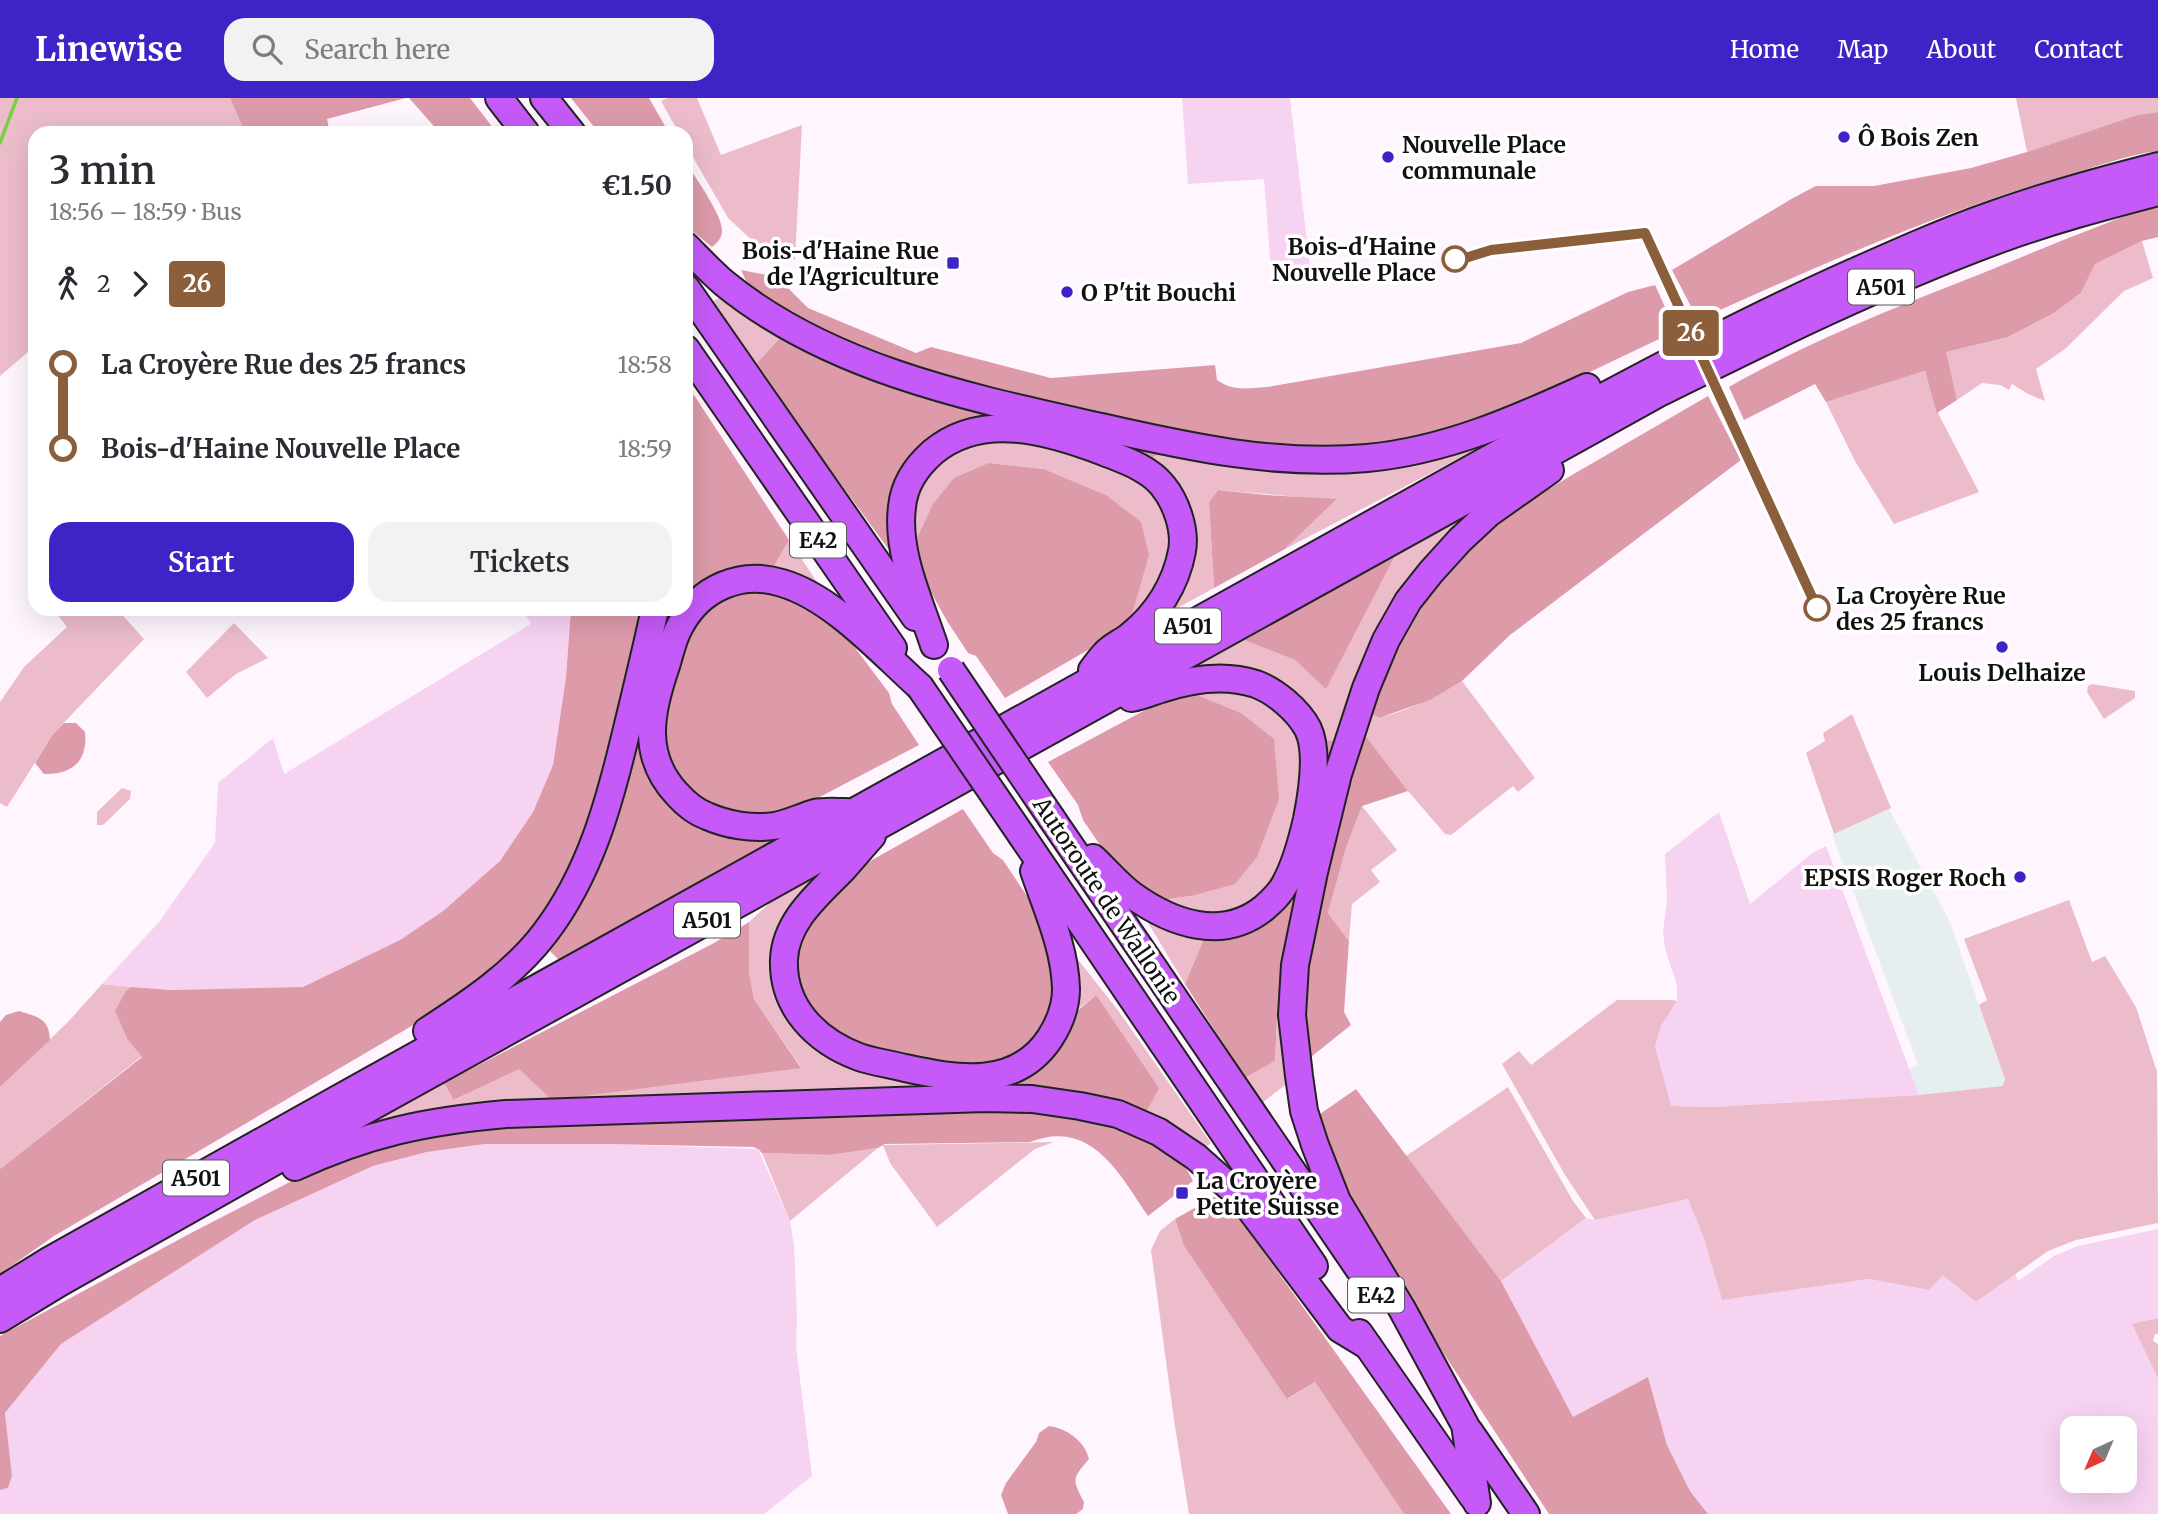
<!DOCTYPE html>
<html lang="en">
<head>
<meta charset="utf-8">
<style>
	body { margin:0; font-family:Merriweather,serif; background:#f2f2f3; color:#2b2b33; height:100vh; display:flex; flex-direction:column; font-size:26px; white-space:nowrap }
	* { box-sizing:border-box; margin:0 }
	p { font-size:23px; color:#7c7c81 }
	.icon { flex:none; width:38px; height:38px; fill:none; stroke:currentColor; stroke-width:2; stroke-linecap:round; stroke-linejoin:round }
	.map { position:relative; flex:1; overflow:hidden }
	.sheet { position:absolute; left:28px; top:28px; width:665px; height:490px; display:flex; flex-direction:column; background:#fff; border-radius:21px; box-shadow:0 7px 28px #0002 }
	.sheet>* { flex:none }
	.badge { padding:0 14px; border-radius:5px; font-size:24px; line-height:46px }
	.needle { width:46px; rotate:224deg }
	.controls { position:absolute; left:2060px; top:1318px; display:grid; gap:14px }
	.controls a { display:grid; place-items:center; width:77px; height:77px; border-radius:14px; background:#fff; box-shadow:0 7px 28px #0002; font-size:35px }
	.map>.badge { position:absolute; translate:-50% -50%; box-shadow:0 0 0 4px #fff }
	.legs { display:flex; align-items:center; gap:10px; height:77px; padding:0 21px; font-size:23px }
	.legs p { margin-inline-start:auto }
	.headline { display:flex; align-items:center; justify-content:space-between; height:119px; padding:0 21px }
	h1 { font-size:38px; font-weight:600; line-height:52px }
	.action { display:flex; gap:14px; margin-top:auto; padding:14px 21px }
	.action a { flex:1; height:80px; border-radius:21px; background:#3f23c7; color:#fff; font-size:28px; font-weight:600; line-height:80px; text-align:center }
	.action a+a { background:#f2f2f3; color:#2b2b33 }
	ul { padding:0 21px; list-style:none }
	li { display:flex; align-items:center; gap:24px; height:84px; font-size:26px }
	li i { display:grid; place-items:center; width:10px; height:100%; margin:0 9px; background:currentColor }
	li i::after { content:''; width:18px; height:18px; margin:-9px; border:5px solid; border-radius:50%; background:#fff }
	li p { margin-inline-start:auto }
	li:first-child i { background:linear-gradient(#0000 50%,currentColor 0) }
	li:last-child i { background:linear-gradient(currentColor 50%,#0000 0) }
	header { display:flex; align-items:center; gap:42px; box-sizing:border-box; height:98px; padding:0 35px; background:#3f23c7; color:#fff }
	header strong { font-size:33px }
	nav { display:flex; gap:38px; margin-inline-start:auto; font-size:24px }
	.search { width:490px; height:63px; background:#f2f2f3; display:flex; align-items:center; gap:18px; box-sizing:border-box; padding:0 24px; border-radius:21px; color:#7c7c81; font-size:26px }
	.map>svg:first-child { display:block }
	.industrial { fill:#e6eeef }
	.farmland { fill:#f7d3f2; fill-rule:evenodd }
	.green { fill:#ecbcca }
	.forest { fill:#dd9baa }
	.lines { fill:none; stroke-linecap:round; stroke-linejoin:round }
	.stream { stroke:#75d23c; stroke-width:3.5 }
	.highway-casing { stroke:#222; stroke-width:30 }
	.highway { stroke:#c55af8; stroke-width:26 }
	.highway-bridge-casing { stroke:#222; stroke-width:30; stroke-linecap:butt }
	.highway-bridge { stroke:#c55af8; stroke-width:26 }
	.line-1-casing { stroke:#fff; stroke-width:16 }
	.line-1 { stroke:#8b5e3c; stroke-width:10 }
	.poi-dot { fill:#3f23c7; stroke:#fff; stroke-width:2.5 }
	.stop-1-dot { fill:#fff; stroke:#8b5e3c; stroke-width:3.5 }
	.labels { text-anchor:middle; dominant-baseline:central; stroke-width:7; stroke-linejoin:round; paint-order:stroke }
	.shield { fill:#fff; stroke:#585858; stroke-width:2 }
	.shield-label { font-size:21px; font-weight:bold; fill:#111 }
	.poi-label { font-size:23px; font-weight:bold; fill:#111; stroke:#fff; text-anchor:start }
	.stop-label { font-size:23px; font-weight:bold; fill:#111; stroke:#fff; text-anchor:end }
	.street-label { font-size:23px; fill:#111; stroke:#fff }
</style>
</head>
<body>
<header>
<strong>Linewise</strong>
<div class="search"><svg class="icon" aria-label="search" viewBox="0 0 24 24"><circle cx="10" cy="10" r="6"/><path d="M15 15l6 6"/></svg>Search here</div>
<nav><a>Home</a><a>Map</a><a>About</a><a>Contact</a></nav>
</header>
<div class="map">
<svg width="2158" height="1416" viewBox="0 0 2158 1416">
	<rect width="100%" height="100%" fill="#fff5ff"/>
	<path class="industrial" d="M 1889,711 L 1950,824 L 2005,982 L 2004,988 L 1919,997 L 1909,971 L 1918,967 L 1832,737 Z"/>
	<g class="farmland">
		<path d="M 1182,0 L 1290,0 L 1310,169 L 1271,173 L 1264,81 L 1188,86 Z"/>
		<path d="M 522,511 L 571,511 L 566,579 L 553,667 L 533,714 L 500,763 L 443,813 L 400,842 L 303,889 L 171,892 L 102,886 L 159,824 L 215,745 L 218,685 L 273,640 L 284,676 L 531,526 Z"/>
		<path d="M 1719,714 L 1750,806 L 1811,756 L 1826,748 L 1919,997 L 1712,1009 L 1670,1008 L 1655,948 L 1661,928 L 1677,903 L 1677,887 L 1665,851 L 1663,833 L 1667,802 L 1665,756 Z"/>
		<path d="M 485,1046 L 604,1046 L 758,1051 L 790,1123 L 794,1147 L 797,1221 L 796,1249 L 812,1378 L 764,1416 L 0,1416 L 0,1392 L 8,1390 L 12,1378 L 5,1315 L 61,1246 L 255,1122 L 373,1068 L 427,1054 Z"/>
		<path d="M 1688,1101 L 1704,1141 L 1722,1202 L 1869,1181 L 1929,1192 L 1943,1176 L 1976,1204 L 2015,1175 L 2018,1183 L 2054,1158 L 2078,1148 L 2158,1131 L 2158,1220 L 2133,1226 L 2158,1280 L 2158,1416 L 1708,1416 L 1690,1393 L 1667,1347 L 1648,1279 L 1573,1320 L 1501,1183 L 1586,1120 L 1595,1122 ZM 2072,1330 L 2124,1330 L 2124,1382 L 2072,1382 Z"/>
	</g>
	<g class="green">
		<path d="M 0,0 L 230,0 L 245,35 L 35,35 L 35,248 L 0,278 Z"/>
		<path d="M 668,0 L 697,0 L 721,57 L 802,27 L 795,162 L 756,146 L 728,120 L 686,47 L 686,35 L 679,35 L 661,3 Z"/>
		<path d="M 2016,0 L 2158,0 L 2158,14 L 2137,17 L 2027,54 Z"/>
		<path d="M 2142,143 L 2153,180 L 2124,193 L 2065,251 L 2036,271 L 2045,303 L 2028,296 L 2012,286 L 2009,292 L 2000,287 L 1982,285 L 1957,302 L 1945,254 L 2008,239 L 2054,215 L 2081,195 L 2095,166 Z"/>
		<path d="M 728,195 L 786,233 L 757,265 L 712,204 Z"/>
		<path d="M 1925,273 L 1938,315 L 1979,394 L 1894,426 L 1855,363 L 1826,304 Z"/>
		<path d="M 1525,326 L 1285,451 L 1336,402 L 1218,392 L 1209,404 L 1214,490 L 1159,520 L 1191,458 L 1147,364 L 1166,350 Z"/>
		<path d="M 1010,337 L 1136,375 L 1164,406 L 1174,443 L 1162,485 L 1130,523 L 1106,397 L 1044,371 L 989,365 L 913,449 L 910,434 L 918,384 L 946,351 Z"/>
		<path d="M 1485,398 L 1441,454 L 1341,642 L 1318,643 L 1294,604 L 1190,571 L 1244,542 L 1295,562 L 1326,590 L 1395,458 L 1461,420 Z"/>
		<path d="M 789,442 L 827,499 L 770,475 Z"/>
		<path d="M 53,511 L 117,511 L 144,541 L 53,636 L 7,709 L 0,705 L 0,604 L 24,569 L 67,529 Z"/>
		<path d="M 234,525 L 268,560 L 236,576 L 207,600 L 186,574 Z"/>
		<path d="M 1462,583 L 1535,680 L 1518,694 L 1513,688 L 1451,737 L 1445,736 L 1408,693 L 1364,636 L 1371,615 L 1379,620 C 1410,612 1435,599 1462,583 Z"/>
		<path d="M 2092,586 L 2135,593 L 2135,600 L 2104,621 L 2087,594 L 2088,588 Z"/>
		<path d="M 1222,590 L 1249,593 L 1275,608 L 1300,640 L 1306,666 L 1290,759 L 1264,801 L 1222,821 L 1153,803 L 1191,798 L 1241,615 L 1193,595 Z"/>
		<path d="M 1852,616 L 1891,710 L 1834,736 L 1806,655 L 1825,643 L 1823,635 Z"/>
		<path d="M 122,690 L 131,693 L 130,701 L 103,727 L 97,727 L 97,714 Z"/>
		<path d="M 1362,708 L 1397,752 L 1371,772 L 1380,784 L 1352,806 L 1349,843 L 1328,815 L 1346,750 Z"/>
		<path d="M 830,771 L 935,985 L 933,995 L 325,1050 L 405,1000 L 408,1004 L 444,985 L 455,1002 L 519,970 L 801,969 L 754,901 L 749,874 L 749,824 L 772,803 Z"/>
		<path d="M 2069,802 L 2092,864 L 2105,858 L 2136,909 L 2157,974 L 2158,1125 L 2076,1142 L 2048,1153 L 1976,1204 L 1943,1177 L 1929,1192 L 1869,1181 L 1722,1202 L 1704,1141 L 1688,1101 L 1595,1122 L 1565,1077 L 1502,966 L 1519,953 L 1531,967 L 1617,902 L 1672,902 L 1677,903 L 1661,928 L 1655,948 L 1671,1008 L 1712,1009 L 1919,997 L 2003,988 L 2005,981 L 1979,907 L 1987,902 L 1964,841 Z"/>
		<path d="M 1144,818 L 1205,838 L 1185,886 Z"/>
		<path d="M 1068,849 L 1117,911 L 1211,1045 L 1199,1055 L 1143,1020 L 1096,897 L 1068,919 Z"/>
		<path d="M 1290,875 L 1289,984 L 1262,1005 L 1245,980 L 1275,963 L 1278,898 Z"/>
		<path d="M 102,886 L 132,889 L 126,894 L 128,942 L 142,958 L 0,1071 L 0,989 L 69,923 Z"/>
		<path d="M 1508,989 L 1573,1103 L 1586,1120 L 1501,1183 L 1406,1058 Z"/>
		<path d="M 1054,1044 L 1035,1051 L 937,1129 L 890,1065 L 883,1047 Z"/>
		<path d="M 878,1050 L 790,1123 L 762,1055 L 830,1057 Z"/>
		<path d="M 1175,1121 L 1184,1148 L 1288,1301 L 1315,1284 L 1404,1416 L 1189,1416 L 1174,1322 L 1151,1152 L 1160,1133 Z"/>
		<path d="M 2158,1220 L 2158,1236 L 2155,1236 L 2153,1243 L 2158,1246 L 2158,1280 L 2132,1226 Z"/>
	</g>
	<g class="forest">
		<path d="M 230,0 L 406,0 L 327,21 L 330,35 L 245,35 Z"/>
		<path d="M 409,0 L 470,0 L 497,35 L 440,35 Z"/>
		<path d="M 571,0 L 649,0 L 669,35 L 599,35 Z"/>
		<path d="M 2158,14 L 2158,53 C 2131,56 2092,70 2065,78 C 1938,114 1818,168 1698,222 L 1672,172 L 1793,100 L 1816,88 L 1874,88 L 1971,70 L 2027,54 L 2137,17 Z"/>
		<path d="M 686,64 C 694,78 725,120 722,135 C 721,141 716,146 712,149 L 686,128 Z"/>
		<path d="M 2158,106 L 2158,139 L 2142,143 L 2095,166 L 2081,195 L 2054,215 L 2008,239 L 1946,254 L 1957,302 L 1937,315 L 1925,273 L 1826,304 L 1815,286 L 1744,322 L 1729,289 C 1810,243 1896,209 1983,175 C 2041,151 2099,127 2158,106 Z"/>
		<path d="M 741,172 L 777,179 L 808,210 L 916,255 L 931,249 L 1051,280 L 1215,267 L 1217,282 C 1235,294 1246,290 1267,289 L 1521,245 L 1628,194 L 1655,187 L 1676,233 L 1531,302 L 1470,325 L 1408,342 L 1329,352 L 1201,340 L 955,283 L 885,262 L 839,241 L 768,203 L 747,185 Z"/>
		<path d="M 786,233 L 1166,350 L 1147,364 L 1076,335 L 935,339 L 898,464 L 810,344 L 757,265 Z"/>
		<path d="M 694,297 L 789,442 L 770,475 L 686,507 L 686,303 Z"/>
		<path d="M 1708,298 L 1741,362 L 1510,537 L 1462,583 L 1430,602 L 1379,620 L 1371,615 C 1386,573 1403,533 1429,496 C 1474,433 1532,400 1598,362 C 1635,340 1672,319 1708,298 Z"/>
		<path d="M 989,365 L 1044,371 L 1106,397 L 1141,424 L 1149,457 L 1130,523 L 1112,538 L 1005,600 L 976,558 L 968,555 L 947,523 L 921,476 L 913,449 L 933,406 L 954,380 Z"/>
		<path d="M 1218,392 L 1267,397 L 1337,401 L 1285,451 L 1214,490 L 1209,404 Z"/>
		<path d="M 1395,458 L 1326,591 L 1295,562 L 1244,542 Z"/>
		<path d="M 746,490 L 797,499 L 844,535 L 889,595 L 892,606 L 919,647 L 816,701 L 778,716 L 753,719 L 700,705 L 664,660 L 665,604 L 681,542 L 713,504 Z"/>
		<path d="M 571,511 L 646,511 L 606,676 L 581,750 L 547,814 L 505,862 L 444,909 L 54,1138 L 0,1176 L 0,1071 L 142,959 L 128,942 L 115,913 L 126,893 L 132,889 L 171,892 L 303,889 L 400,842 L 443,813 L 500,763 L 533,714 L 553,667 L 566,579 Z"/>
		<path d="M 663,511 L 682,511 L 677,516 L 658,687 L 784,738 L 559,862 L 543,846 L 572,806 Z"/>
		<path d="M 1193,595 L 1241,615 L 1274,641 L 1279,701 L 1257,759 L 1235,786 L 1191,798 L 1153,803 L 1128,782 L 1100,747 L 1083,722 L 1078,707 L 1048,664 L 1164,602 Z"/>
		<path d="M 64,625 L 76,625 L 85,634 C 88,663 72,677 44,676 L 35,665 L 53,636 Z"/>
		<path d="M 1364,636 L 1408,693 L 1362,708 L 1346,750 L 1328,815 L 1349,843 L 1344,914 L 1351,927 L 1306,963 L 1303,920 L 1310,864 L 1338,726 Z"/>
		<path d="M 1341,642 L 1290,875 L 1278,898 L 1275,963 L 1245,980 L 1185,886 L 1205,838 L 1269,816 L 1318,643 Z"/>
		<path d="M 963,711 L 993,755 L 1003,762 L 1031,804 L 1053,861 L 1056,905 L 1027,954 L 982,971 L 870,953 L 845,941 L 809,912 L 796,885 L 795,863 L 807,821 L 847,779 L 872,762 Z"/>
		<path d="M 749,824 L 749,874 L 754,901 L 801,970 L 552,1002 L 519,971 L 454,1002 L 444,985 L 714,845 Z"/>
		<path d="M 1096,897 L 1159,990 L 1143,1020 L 994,984 Z"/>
		<path d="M 19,913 C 38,919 49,920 50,942 L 0,989 L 0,924 L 6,917 Z"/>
		<path d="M 1356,991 L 1501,1183 L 1573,1319 L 1648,1279 L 1667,1347 L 1690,1393 L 1708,1416 L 1549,1416 L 1419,1218 L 1339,1081 L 1320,1024 L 1320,1016 Z"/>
		<path d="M 994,1011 L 1087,1019 L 1130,1033 L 1160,1048 L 1185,1068 L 1193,1083 L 1148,1118 C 1119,1075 1091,1020 1030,1044 L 885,1046 L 878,1050 L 830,1057 L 762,1055 L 758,1051 L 753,1049 L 604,1046 L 485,1046 L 427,1054 L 373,1068 L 255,1122 L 61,1246 L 5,1315 L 12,1378 L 8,1390 L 0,1392 L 0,1238 L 191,1135 L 311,1073 L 390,1045 L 492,1028 Z"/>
		<path d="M 1214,1099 L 1230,1107 L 1451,1416 L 1404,1416 L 1315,1284 L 1287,1301 L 1184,1148 L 1175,1121 Z"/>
		<path d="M 1049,1328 C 1066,1330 1085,1343 1089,1361 C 1072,1381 1072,1381 1084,1404 L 1083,1411 L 1076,1416 L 1008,1416 L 1001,1397 L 1006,1385 L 1036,1344 L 1039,1335 Z"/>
	</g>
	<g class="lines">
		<path class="stream" d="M 0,45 L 17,0"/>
		<defs>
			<g id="highway">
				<path d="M 499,0 L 526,35"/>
				<path d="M 544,0 L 572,35"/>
				<path d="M 686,148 C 699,161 711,174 724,185 C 829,271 971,300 1101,329 C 1189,349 1276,368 1367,360 C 1445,353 1517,321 1587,289"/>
				<path d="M 686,190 L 915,519"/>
				<path d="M 686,251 L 893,550"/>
				<path d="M 934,547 C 920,504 896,455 902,409 C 904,387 917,368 933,354 C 982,313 1049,333 1104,354 C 1124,362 1149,370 1163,388 C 1176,404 1186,432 1182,453 C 1176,486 1157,516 1131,537 C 1123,544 1112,548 1105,556 C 1100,561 1096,567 1092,572"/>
				<path d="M 846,714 C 836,714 824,713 815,715 C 801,719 788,726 774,728 C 752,731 727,727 707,718 C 696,714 685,705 677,696 C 641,658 650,614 666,568 C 670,555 673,540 680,528 C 700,490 741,472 782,485 C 833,500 881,554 920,589"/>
				<path d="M 1052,721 L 1359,1171"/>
				<path d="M 872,738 C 862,749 853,760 844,770 C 819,796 786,822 784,861 C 782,909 816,943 859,959 C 873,964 890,966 905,970 C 956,981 1016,992 1050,940 C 1059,926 1066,908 1066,891 C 1065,850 1047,811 1034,773"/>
				<path d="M 1022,738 L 1314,1168"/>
				<path d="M 1093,760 C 1106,772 1117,786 1132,797 C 1171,825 1222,844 1264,810 C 1272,803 1280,796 1285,786 C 1296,766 1302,743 1307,721 C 1312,696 1319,654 1308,631 C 1298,612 1275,593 1256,586 C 1225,576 1191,581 1161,591 C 1151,594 1142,598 1131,600"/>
				<path d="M 427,933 C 470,905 514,876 545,835 C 590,776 609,706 626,635 C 636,594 646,552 655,511"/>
				<path d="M 295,1069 C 368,1035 427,1023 506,1016 L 985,1000 L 1032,1001 L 1080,1008 L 1118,1016 L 1159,1034 L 1196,1059 L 1241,1099 L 1340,1231 L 1368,1248"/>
				<path d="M 0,1193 L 50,1162 L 343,998 L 1530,338 C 1636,281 1742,224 1852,175 C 1899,154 1946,133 1995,116 C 2048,97 2103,82 2158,68"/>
				<path d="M 0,1221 L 61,1184 L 355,1018 L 1661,294 C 1772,239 1883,184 2000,141 C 2052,122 2105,108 2158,94"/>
				<path d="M 1359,1235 L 1473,1399"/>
				<path d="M 1469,1333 L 1526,1416"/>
				<path d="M 1477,1405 L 1465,1327 L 1402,1211 L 1337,1103 L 1315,1047 L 1304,1013 L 1299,978 L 1292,917 L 1295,867 L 1314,774 L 1338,676 L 1366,590 L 1386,542 L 1408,503 L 1431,474 L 1460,442 L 1489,415 L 1550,372"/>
			</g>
		</defs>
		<use href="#highway" class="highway-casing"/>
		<use href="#highway" class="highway"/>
		<defs>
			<g id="highway-bridge">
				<path d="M 951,572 L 1052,721"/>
				<path d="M 920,589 L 1022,738"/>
			</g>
		</defs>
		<use href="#highway-bridge" class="highway-bridge-casing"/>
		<use href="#highway-bridge" class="highway-bridge"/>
	</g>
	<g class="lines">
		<defs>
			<path id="line-1" d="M 1455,161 L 1462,161 L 1491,152 L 1645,135 L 1817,510"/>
		</defs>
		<use href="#line-1" class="line-1-casing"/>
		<use href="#line-1" class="line-1"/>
	</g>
	<g class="poi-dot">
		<circle cx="1844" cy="39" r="7"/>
		<circle cx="1388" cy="59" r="7"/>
		<rect x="946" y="158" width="14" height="14" rx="3.5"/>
		<circle cx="1067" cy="194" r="7"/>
		<circle cx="2002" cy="549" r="7"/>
		<circle cx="2020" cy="779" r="7"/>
		<rect x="1175" y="1088" width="14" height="14" rx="3.5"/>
	</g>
	<g class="stop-1-dot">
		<circle cx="1455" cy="161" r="12"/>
		<circle cx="1817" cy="510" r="12"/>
	</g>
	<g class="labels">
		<g class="shield">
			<rect x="1848" y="171.5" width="66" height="35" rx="5"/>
			<rect x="790" y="424.5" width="56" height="35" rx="5"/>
			<rect x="1155" y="510.5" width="66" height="35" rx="5"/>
			<rect x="674" y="804.5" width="66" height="35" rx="5"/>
			<rect x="163" y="1062.5" width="66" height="35" rx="5"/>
			<rect x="1348" y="1179.5" width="56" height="35" rx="5"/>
		</g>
		<g class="shield-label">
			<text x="1881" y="189">A501</text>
			<text x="818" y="442">E42</text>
			<text x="1188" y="528">A501</text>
			<text x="707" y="822">A501</text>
			<text x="196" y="1080">A501</text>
			<text x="1376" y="1197">E42</text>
		</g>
		<g class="poi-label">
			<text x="1858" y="39">Ô Bois Zen</text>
			<text x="1402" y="46">Nouvelle Place<tspan x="1402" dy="26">communale</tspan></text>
			<text x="939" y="152" text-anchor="end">Bois-d'Haine Rue<tspan x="939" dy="26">de l'Agriculture</tspan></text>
			<text x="1081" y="194">O P'tit Bouchi</text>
			<text x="2002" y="574" text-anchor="middle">Louis Delhaize</text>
			<text x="2006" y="779" text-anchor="end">EPSIS Roger Roch</text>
			<text x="1196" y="1082">La Croyère<tspan x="1196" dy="26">Petite Suisse</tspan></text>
		</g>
		<g class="stop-label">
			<text x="1436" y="148">Bois-d'Haine<tspan x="1436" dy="26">Nouvelle Place</tspan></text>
			<text x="1836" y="497" text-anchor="start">La Croyère Rue<tspan x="1836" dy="26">des 25 francs</tspan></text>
		</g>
		<g class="street-label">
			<text transform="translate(1107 802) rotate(56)">Autoroute de Wallonie</text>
		</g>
	</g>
</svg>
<div class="controls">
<a><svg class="needle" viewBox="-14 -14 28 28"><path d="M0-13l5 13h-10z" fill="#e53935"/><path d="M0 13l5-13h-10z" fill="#7c7c81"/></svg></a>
</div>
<b class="badge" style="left:1691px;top:235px;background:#8b5e3c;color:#fff">26</b>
<section class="sheet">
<div class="headline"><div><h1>3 min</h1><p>18:56 – 18:59 · Bus</p></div><b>€1.50</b></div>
<div class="legs"><svg class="icon" aria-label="walk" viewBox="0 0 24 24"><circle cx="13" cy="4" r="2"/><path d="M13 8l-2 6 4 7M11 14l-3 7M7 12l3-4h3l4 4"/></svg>2<svg class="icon" aria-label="forward" viewBox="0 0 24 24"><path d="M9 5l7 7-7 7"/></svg><b class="badge" style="background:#8b5e3c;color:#fff">26</b></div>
<ul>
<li><i style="color:#8b5e3c"></i><b>La Croyère Rue des 25 francs</b><p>18:58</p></li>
<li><i style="color:#8b5e3c"></i><b>Bois-d'Haine Nouvelle Place</b><p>18:59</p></li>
</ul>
<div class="action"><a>Start</a><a>Tickets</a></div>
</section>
</div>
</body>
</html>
